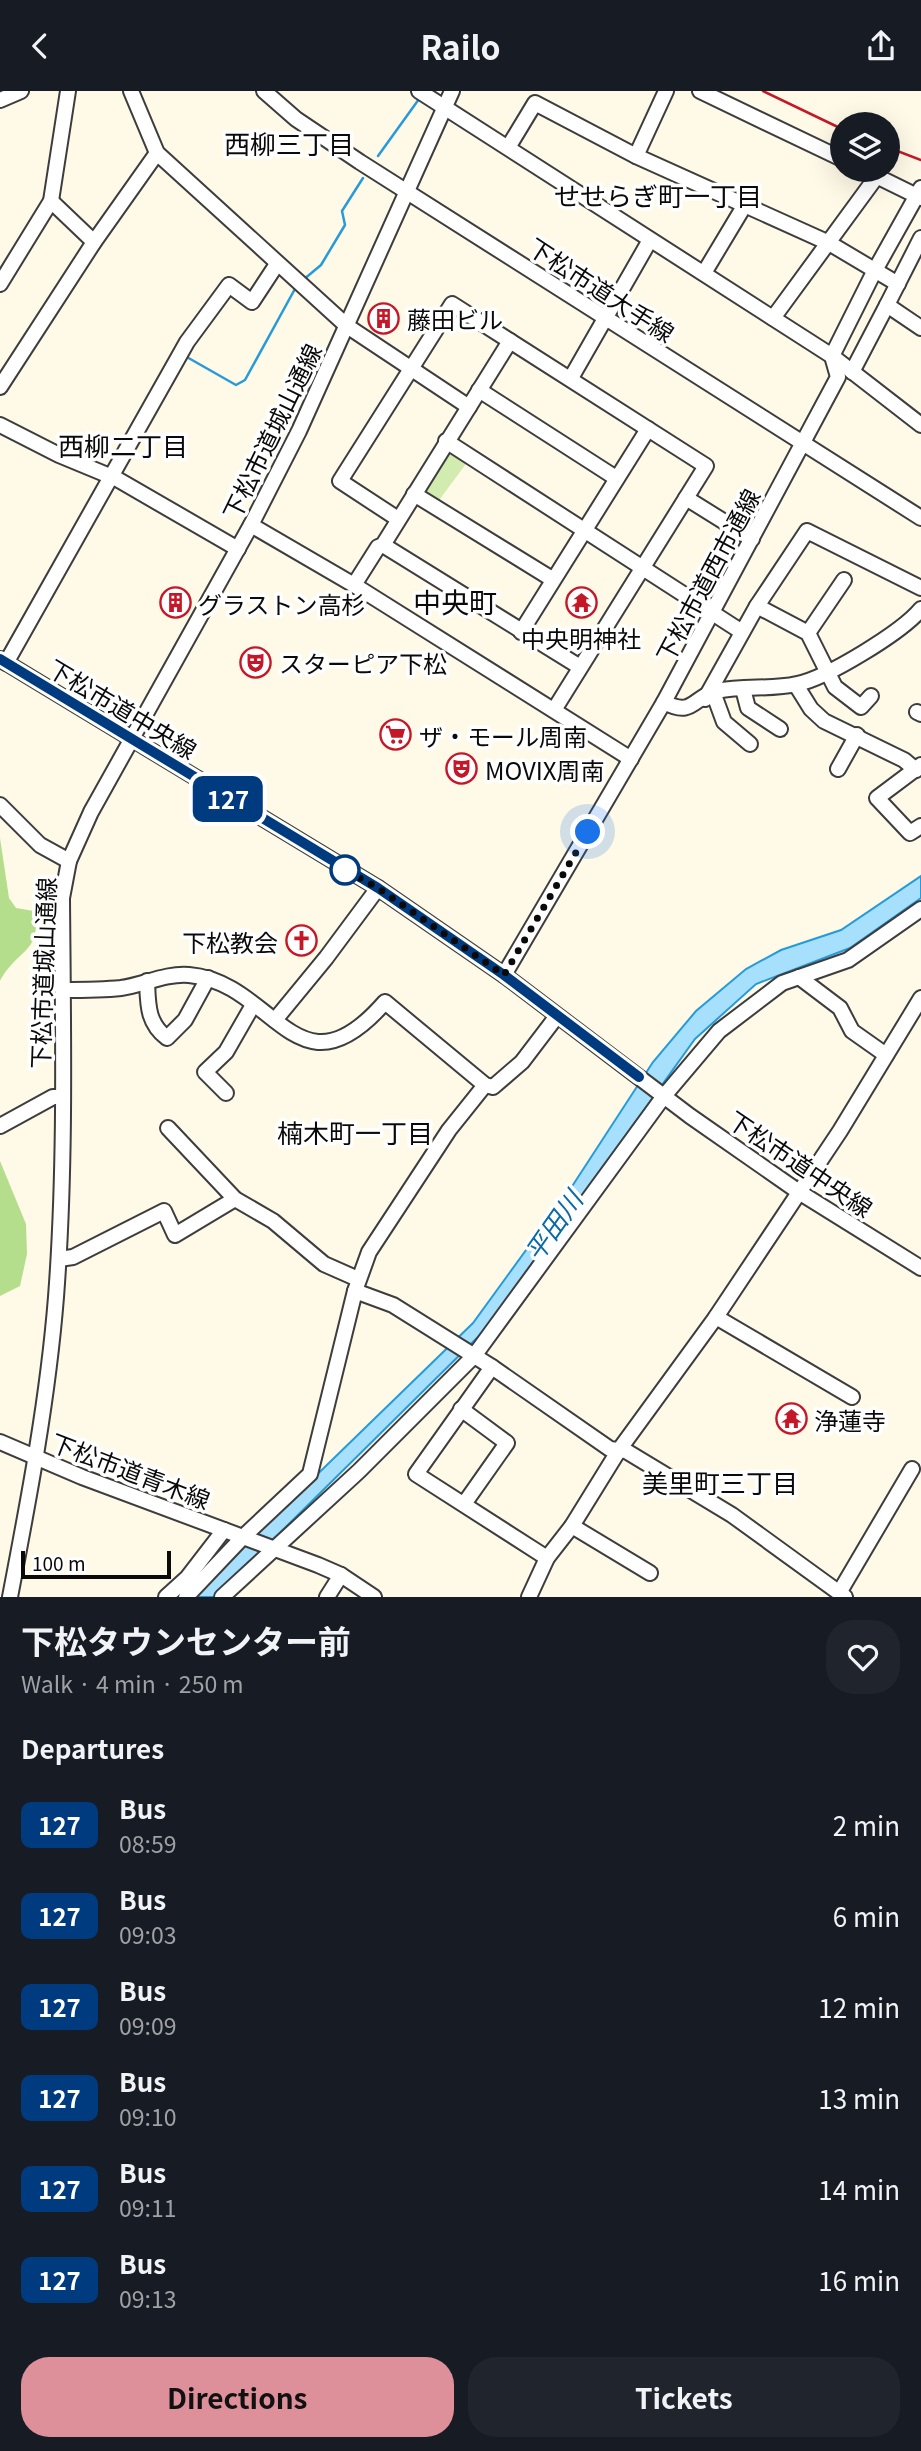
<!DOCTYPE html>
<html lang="en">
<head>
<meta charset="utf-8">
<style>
	body { margin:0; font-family:Georgia,"Noto Sans JP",serif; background:#20242c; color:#f1f3f6; height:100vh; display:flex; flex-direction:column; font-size:26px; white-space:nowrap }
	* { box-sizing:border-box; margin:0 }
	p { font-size:23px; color:#9ea1a6 }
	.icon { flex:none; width:38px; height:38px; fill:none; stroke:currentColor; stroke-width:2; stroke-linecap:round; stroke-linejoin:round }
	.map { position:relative; height:1506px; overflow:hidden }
	.drawer { display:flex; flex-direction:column; background:#171b24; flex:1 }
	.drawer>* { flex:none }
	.badge { padding:0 14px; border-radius:10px; font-size:24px; line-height:46px }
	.controls { position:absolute; left:830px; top:21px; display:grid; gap:14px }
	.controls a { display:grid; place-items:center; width:70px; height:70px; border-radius:50%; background:#171b24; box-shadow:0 7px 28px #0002; font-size:35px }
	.scale { position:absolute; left:21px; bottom:18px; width:150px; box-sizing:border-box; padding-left:7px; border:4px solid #0a0a0a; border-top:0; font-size:19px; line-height:24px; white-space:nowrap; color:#0a0a0a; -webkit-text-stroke:5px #fff; paint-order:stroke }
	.you { position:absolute; width:35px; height:35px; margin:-18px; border:5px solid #fff; border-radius:50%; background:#1a73e8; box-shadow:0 0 0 10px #1a73e833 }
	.map>.badge { position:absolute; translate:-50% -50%; box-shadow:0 0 0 4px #fff }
	h2 { padding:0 21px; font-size:26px; line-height:63px }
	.round { display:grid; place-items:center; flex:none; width:74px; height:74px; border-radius:28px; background:#20242c }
	.overview { display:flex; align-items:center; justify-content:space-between; height:119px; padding:0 21px }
	h1 { font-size:33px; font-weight:700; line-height:52px }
	.cta { display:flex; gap:14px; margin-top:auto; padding:14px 21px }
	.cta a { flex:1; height:80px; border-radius:28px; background:#dd909a; color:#111; font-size:28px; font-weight:700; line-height:80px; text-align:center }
	.cta a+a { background:#20242c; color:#f1f3f6 }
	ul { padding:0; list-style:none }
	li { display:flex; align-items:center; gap:21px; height:91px; padding:0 21px }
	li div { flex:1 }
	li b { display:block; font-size:26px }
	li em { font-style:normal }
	li .badge { min-width:77px; font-weight:700; text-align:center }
	header { display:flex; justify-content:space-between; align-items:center; height:91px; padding:0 21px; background:#171b24; font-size:32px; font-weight:700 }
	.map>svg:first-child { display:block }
	.green { fill:#d1ecae }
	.forest { fill:#b5de8c }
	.water { fill:#a6e0fc; stroke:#279bd9; stroke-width:2 }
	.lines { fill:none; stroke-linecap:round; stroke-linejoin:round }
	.stream { stroke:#279bd9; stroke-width:2.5 }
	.minor-casing { stroke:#3d3d3d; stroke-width:18 }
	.minor { stroke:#fff; stroke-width:14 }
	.rail { stroke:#c41829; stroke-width:2.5 }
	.line-casing { stroke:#fff; stroke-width:16 }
	.line { stroke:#003b80; stroke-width:10 }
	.walk { stroke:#0a0a0a; stroke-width:7; stroke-dasharray:0 12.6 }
	.stop-dot { fill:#fff; stroke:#003b80; stroke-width:3.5 }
	.labels { text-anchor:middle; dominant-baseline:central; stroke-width:7; stroke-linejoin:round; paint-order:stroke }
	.street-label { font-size:24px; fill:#0a0a0a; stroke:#fff }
	.poi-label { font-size:24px; fill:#0a0a0a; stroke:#fff; text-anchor:start }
	.neighbourhood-label { font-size:26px; fill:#0a0a0a; stroke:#fff }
	.water-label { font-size:26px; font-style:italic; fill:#0a6aa4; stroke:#fff }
	.quarter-label { font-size:28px; fill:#0a0a0a; stroke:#fff }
</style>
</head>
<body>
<header><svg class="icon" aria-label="back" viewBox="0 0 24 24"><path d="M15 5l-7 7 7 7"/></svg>Railo<svg class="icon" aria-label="share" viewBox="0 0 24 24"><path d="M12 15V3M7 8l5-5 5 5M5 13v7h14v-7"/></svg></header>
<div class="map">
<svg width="921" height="1506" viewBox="0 0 921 1506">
	<rect width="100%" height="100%" fill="#fff9e7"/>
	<path class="green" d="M 447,357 L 468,370 L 437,412 L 420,402 Z"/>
	<g class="forest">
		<path d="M 0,747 L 9,807 L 16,817 L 34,820 C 43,861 17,858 0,890 Z"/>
		<path d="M 0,1070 L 26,1133 L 27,1163 L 20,1195 L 0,1205 Z"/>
	</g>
	<path class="water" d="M 921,785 L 921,807 L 850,857 L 756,893 L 695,948 L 489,1235 L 215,1506 L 191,1506 L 473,1232 L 569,1100 L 653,971 L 696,920 L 746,878 L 781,859 L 841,839 Z"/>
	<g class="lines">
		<g class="stream">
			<path d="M 378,65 L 419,8"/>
			<path d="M 303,189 L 321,174 L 345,134 L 342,120 L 363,87"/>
			<path d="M 185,265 L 236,294 L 245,289 L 296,196"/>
		</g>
		<defs>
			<g id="minor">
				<path d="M 131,0 L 157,62 L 347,235 L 469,316"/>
				<path d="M 264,0 L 296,28 L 360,71 L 921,427"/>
				<path d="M 419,0 L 832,265 L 921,334"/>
				<path d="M 700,0 L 842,68"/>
				<path d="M 0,9 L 21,0"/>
				<path d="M 509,55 L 535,12 L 636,65 L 829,152 L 898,193"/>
				<path d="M 636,65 L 666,0"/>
				<path d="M 864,79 L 921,107"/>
				<path d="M 51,110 L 94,151"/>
				<path d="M 921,147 L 887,214 L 921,237"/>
				<path d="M 704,182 L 746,112"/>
				<path d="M 0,193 L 51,110 L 68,0"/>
				<path d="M 773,227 L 877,85"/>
				<path d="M 852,281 L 887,214"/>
				<path d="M 571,287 L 650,149"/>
				<path d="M 0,296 L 94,151 L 157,62"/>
				<path d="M 479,299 L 616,387"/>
				<path d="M 0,334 L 59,364 L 117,388 L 238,458"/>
				<path d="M 446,350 L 742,541"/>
				<path d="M 414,403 L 552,488"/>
				<path d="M 686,407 L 752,448"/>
				<path d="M 398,428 L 340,390 L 452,213 L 706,375 L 554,619"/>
				<path d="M 251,434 L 354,494 L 631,668"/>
				<path d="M 383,454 L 580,576"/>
				<path d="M 354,494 L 378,456 L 383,454 L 510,250"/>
				<path d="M 757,515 L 808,542 L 835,596 L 861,616 L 871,605"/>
				<path d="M 521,541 L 648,338"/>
				<path d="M 808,542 L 844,489"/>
				<path d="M 0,568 L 378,797 L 504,884 L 690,1025 L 799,1101 L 921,1177"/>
				<path d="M 6,572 L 187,251 L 229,194 L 252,211 L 277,173"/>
				<path d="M 796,594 L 811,618 L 824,630 L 904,669 L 916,679"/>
				<path d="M 743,598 L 748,617 L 780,638"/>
				<path d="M 713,601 L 724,631 L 750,653"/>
				<path d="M 705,608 L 757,515 L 807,440 L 921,497"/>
				<path d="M 664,611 C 694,627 693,605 717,600 C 743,594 771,599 797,593 C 827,587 902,541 921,518"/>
				<path d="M 917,621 L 921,623"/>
				<path d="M 921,674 L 877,707 L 910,742 L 921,735"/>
				<path d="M 838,678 L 857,644"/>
				<path d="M 0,714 L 40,754 L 69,770"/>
				<path d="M 504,884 L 664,611 L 838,286 L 832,265 L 874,181 L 921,97"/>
				<path d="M 799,886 L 840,917 L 852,940 L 886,964"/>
				<path d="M 147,890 C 148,913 147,932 167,947 L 185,929 L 208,887"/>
				<path d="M 62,899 C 82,899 102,899 121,897 C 143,894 166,882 189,884 C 275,891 297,1012 385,911 L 485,994 L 493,996 L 522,971 L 557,925"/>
				<path d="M 275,929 L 326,867 L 378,797"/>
				<path d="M 226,1002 L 205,981 L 226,961 L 253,914"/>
				<path d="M 0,1035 L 53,1006 L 62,1006"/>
				<path d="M 168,1037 L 235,1108 L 273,1130 L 324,1173 L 358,1188"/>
				<path d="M 59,1168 L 73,1166 L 164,1120 L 175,1144 L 235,1108"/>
				<path d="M 355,1200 L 393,1214 L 492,1276 L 610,1358 L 626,1360 L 732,1424 L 845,1506"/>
				<path d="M 716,1226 L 852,1306"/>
				<path d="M 492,1276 L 416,1383 L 547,1467"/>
				<path d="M 461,1318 L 507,1352 L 464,1413"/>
				<path d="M 0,1351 L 82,1386 L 318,1474 L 341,1484 L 374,1506"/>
				<path d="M 572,1435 L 650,1482"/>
				<path d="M 839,1502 L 912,1378"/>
				<path d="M 10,1506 C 29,1407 48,1307 56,1206 C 66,1074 63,939 62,807 L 69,770 L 91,721 L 251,434 L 299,340 L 452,0"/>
				<path d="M 166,1506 L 187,1487 L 224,1439"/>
				<path d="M 186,1506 L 243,1446 L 310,1383 L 355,1200 L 369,1161 L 449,1039 L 485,994"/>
				<path d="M 222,1506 L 359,1380 L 474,1265 L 664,1005 L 719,940 L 782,892 L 848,869 L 921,818"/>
				<path d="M 327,1506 L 341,1484"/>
				<path d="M 529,1506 L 547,1467 L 572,1435 L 619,1359 L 716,1226 L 840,1040 L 921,907"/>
			</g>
		</defs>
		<use href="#minor" class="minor-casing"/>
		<use href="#minor" class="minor"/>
		<g class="rail">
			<path d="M 763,0 L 842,38"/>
			<path d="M 887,56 L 921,69"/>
		</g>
	</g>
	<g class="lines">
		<defs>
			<path id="line" d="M 0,568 L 378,797 L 504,884 L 639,986"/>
		</defs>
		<use href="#line" class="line-casing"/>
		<use href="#line" class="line"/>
		<path class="walk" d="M 345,779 L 336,774 L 378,797 L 504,884 L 588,741"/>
	</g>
	<defs>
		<symbol id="building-ring" viewBox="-11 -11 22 22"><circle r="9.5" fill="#fff" stroke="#c41829" stroke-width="1.5"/><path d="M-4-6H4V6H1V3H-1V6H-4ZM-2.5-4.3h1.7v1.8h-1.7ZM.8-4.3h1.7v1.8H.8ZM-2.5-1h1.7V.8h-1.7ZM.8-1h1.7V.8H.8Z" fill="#c41829"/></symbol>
		<symbol id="temple-ring" viewBox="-11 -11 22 22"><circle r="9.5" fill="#fff" stroke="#c41829" stroke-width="1.5"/><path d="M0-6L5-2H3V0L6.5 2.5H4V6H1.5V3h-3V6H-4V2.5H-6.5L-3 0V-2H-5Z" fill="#c41829"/></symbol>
		<symbol id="theatre-ring" viewBox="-11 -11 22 22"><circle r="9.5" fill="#fff" stroke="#c41829" stroke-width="1.5"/><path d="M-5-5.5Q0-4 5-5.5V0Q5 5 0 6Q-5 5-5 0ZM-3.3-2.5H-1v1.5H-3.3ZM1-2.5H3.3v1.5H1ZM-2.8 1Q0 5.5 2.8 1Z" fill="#c41829"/></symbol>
		<symbol id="supermarket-ring" viewBox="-11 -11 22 22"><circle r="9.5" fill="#fff" stroke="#c41829" stroke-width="1.5"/><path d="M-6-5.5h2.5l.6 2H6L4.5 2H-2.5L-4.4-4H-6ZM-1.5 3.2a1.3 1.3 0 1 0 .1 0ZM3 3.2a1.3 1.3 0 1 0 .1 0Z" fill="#c41829"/></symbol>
		<symbol id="church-ring" viewBox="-11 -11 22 22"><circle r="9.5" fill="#fff" stroke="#c41829" stroke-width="1.5"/><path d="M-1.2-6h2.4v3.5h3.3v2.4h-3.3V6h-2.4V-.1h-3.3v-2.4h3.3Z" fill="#c41829"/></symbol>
	</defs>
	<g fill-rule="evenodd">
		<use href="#building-ring" x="366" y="210" width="35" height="35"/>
		<use href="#building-ring" x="158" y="494" width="35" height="35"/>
		<use href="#temple-ring" x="564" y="494" width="35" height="35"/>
		<use href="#theatre-ring" x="238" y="554" width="35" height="35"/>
		<use href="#supermarket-ring" x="378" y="626" width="35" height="35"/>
		<use href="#theatre-ring" x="444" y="660" width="35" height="35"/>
		<use href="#church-ring" x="284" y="832" width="35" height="35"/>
		<use href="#temple-ring" x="774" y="1310" width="35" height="35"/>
	</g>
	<circle class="stop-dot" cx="345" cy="779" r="14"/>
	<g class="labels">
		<g class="street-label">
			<text transform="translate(602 198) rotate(33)">下松市道大手線</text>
			<text transform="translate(271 340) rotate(-64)">下松市道城山通線</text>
			<text transform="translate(707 484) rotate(-62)">下松市道西市通線</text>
			<text transform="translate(123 617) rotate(31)">下松市道中央線</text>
			<text transform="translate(42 882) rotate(-88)">下松市道城山通線</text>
			<text transform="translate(801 1072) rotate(34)">下松市道中央線</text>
			<text transform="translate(131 1379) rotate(21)">下松市道青木線</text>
		</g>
		<g class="poi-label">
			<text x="407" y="227">藤田ビル</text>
			<text x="198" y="512">グラストン高杉</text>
			<text x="581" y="546" text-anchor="middle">中央明神社</text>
			<text x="279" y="571">スターピア下松</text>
			<text x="419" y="644">ザ・モール周南</text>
			<text x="485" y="678">MOVIX周南</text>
			<text x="278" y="850" text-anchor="end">下松教会</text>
			<text x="814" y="1328">浄蓮寺</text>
		</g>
		<g class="neighbourhood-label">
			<text x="289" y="51">西柳三丁目</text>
			<text x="658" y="103">せせらぎ町一丁目</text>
			<text x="123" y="353">西柳二丁目</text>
			<text x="355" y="1040">楠木町一丁目</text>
			<text x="720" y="1390">美里町三丁目</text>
		</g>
		<g class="water-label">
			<text transform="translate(552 1134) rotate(-55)">平田川</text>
		</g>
		<g class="quarter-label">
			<text x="455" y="510">中央町</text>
		</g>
	</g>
</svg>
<div class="controls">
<a><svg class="icon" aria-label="layers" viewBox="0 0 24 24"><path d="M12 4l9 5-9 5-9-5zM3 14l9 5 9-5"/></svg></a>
</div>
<div class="scale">100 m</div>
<div class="you" style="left:588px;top:741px"></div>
<b class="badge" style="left:228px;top:708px;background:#003b80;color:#fff">127</b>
</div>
<section class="drawer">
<div class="overview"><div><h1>下松タウンセンター前</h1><p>Walk · 4 min · 250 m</p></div><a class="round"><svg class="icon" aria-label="heart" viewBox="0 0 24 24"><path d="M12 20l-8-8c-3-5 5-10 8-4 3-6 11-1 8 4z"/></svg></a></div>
<h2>Departures</h2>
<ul>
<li><span class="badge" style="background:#003b80;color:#fff">127</span><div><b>Bus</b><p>08:59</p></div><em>2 min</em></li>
<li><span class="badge" style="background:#003b80;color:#fff">127</span><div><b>Bus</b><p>09:03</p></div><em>6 min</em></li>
<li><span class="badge" style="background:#003b80;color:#fff">127</span><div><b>Bus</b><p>09:09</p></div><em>12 min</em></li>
<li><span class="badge" style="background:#003b80;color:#fff">127</span><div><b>Bus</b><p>09:10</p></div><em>13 min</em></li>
<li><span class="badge" style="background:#003b80;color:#fff">127</span><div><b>Bus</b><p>09:11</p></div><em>14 min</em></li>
<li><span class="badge" style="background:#003b80;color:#fff">127</span><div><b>Bus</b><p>09:13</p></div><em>16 min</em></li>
</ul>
<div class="cta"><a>Directions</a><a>Tickets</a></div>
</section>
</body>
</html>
